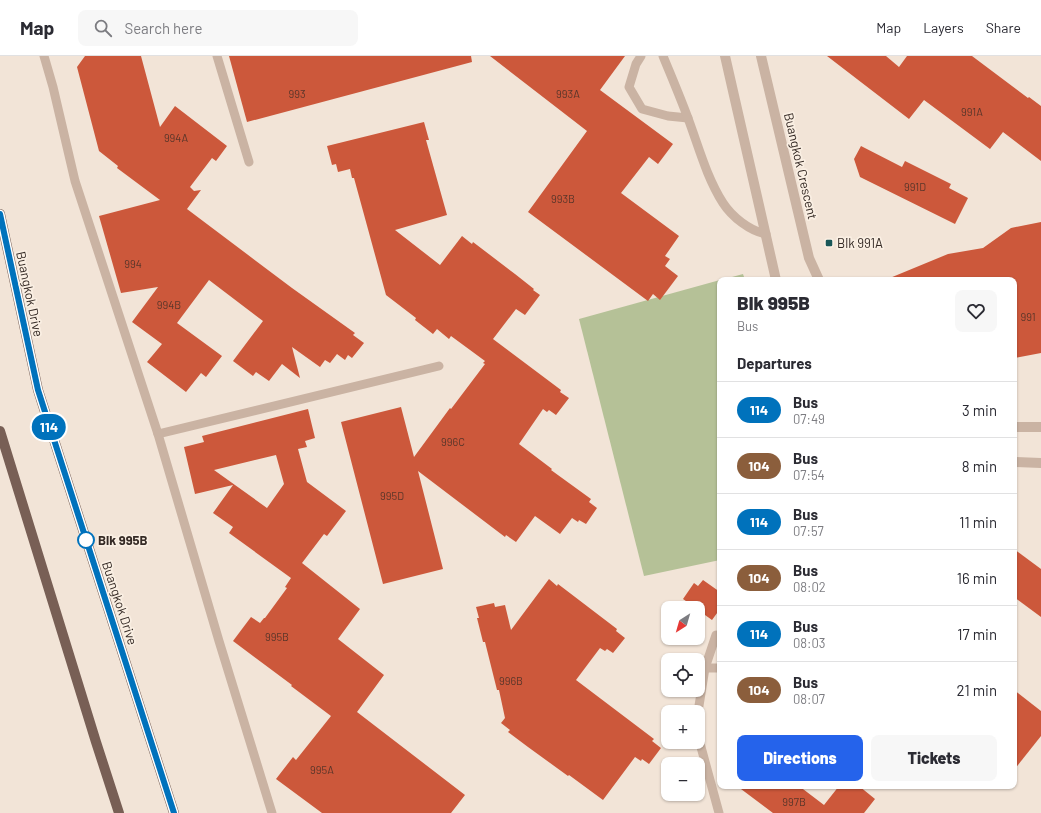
<!DOCTYPE html>
<html lang="en">
<head>
<meta charset="utf-8">
<style>
	body { margin:0; font-family:Barlow,sans-serif; background:#f7f7f7; color:#2b2b33; height:100vh; display:flex; flex-direction:column; font-size:15px; white-space:nowrap }
	* { box-sizing:border-box; margin:0 }
	p { font-size:13px; color:#7c7c81 }
	.icon { flex:none; width:22px; height:22px; fill:none; stroke:currentColor; stroke-width:2; stroke-linecap:round; stroke-linejoin:round }
	.map { position:relative; flex:1; overflow:hidden }
	.drawer { position:absolute; left:717px; top:221px; width:300px; height:512px; display:flex; flex-direction:column; background:#fff; border-radius:8px; box-shadow:0 1px 3px #0004 }
	.drawer>* { flex:none }
	.badge { padding:0 8px; border-radius:13px; font-size:14px; line-height:26px }
	.needle { width:26px; rotate:217deg }
	.buttons { position:absolute; left:661px; top:545px; display:grid; gap:8px }
	.buttons a { display:grid; place-items:center; width:44px; height:44px; border-radius:8px; background:#fff; box-shadow:0 1px 3px #0004; font-size:20px }
	.map>.badge { position:absolute; translate:-50% -50%; box-shadow:0 0 0 2px #fff }
	h2 { padding:0 20px; font-size:15px; line-height:36px }
	.round { display:grid; place-items:center; flex:none; width:42px; height:42px; border-radius:8px; background:#f7f7f7 }
	.headline { display:flex; align-items:center; justify-content:space-between; height:68px; padding:0 20px }
	h1 { font-size:19px; font-weight:800; line-height:30px }
	.action { display:flex; gap:8px; margin-top:auto; padding:8px 20px }
	.action a { flex:1; height:46px; border-radius:8px; background:#2563eb; color:#fff; font-size:16px; font-weight:800; line-height:46px; text-align:center }
	.action a+a { background:#f7f7f7; color:#2b2b33 }
	ul { padding:0; list-style:none }
	li { display:flex; align-items:center; gap:12px; height:56px; padding:0 20px; border-top:1px solid #e1e1e2 }
	li div { flex:1 }
	li b { display:block; font-size:15px }
	li em { font-style:normal }
	li .badge { min-width:44px; font-weight:700; text-align:center }
	header { display:flex; align-items:center; gap:24px; box-sizing:border-box; height:56px; padding:0 20px; background:#fff; border-bottom:1px solid #e1e1e2 }
	header strong { font-size:19px }
	nav { display:flex; gap:22px; margin-inline-start:auto; font-size:14px }
	.search { width:280px; height:36px; background:#f7f7f7; display:flex; align-items:center; gap:10px; box-sizing:border-box; padding:0 14px; border-radius:8px; color:#7c7c81; font-size:15px }
	.map>svg:first-child { display:block }
	.green { fill:#b5c197 }
	.building { fill:#cc583b; fill-rule:evenodd }
	.lines { fill:none; stroke-linecap:round; stroke-linejoin:round }
	.service { stroke:#cab3a3; stroke-width:9 }
	.minor { stroke:#cab3a3; stroke-width:10 }
	.primary { stroke:#785f55; stroke-width:10 }
	.line-casing { stroke:#fff; stroke-width:9 }
	.line { stroke:#0072bc; stroke-width:6 }
	.poi-dot { fill:#195758; stroke:#faefe3; stroke-width:1.5 }
	.stop-dot { fill:#fff; stroke:#0072bc; stroke-width:2 }
	.labels { text-anchor:middle; dominant-baseline:central; stroke-width:3.5; stroke-linejoin:round; paint-order:stroke }
	.number-label { font-size:11px; fill:#5b362a }
	.street-label { font-size:13px; fill:#352a25; stroke:#faefe3 }
	.poi-label { font-size:13px; fill:#352a25; stroke:#faefe3; text-anchor:start }
	.stop-label { font-size:13px; font-weight:bold; fill:#352a25; stroke:#faefe3; text-anchor:start }
</style>
</head>
<body>
<header>
<strong>Map</strong>
<div class="search"><svg class="icon" aria-label="search" viewBox="0 0 24 24"><circle cx="10" cy="10" r="6"/><path d="M15 15l6 6"/></svg>Search here</div>
<nav><a>Map</a><a>Layers</a><a>Share</a></nav>
</header>
<div class="map">
<svg width="1041" height="757" viewBox="0 0 1041 757">
	<rect width="100%" height="100%" fill="#f2e4d7"/>
	<g class="green">
		<path d="M 743,218 L 745,224 L 721,224 Z"/>
		<path d="M 720,224 L 720,504 L 644,520 L 579,263 Z"/>
	</g>
	<g class="building">
		<path d="M 85,0 L 141,0 L 160,71 L 175,50 L 227,90 L 216,105 L 212,102 L 190,131 L 194,135 L 201,134 L 187,153 L 292,232 L 355,277 L 353,279 L 364,287 L 352,302 L 348,299 L 345,304 L 337,298 L 330,307 L 325,304 L 320,311 L 292,291 L 300,322 L 282,308 L 269,325 L 256,316 L 253,320 L 233,305 L 263,265 L 209,224 L 177,267 L 222,300 L 206,321 L 201,317 L 186,336 L 147,306 L 162,288 L 132,266 L 158,231 L 121,237 L 99,160 L 160,144 L 117,112 L 118,110 L 99,95 L 77,11 Z"/>
		<path d="M 229,0 L 471,0 L 472,6 L 247,66 Z"/>
		<path d="M 490,0 L 625,0 L 600,34 L 673,88 L 658,108 L 649,101 L 621,137 L 679,180 L 665,200 L 670,203 L 665,210 L 678,220 L 660,244 L 653,238 L 648,245 L 528,156 L 587,75 Z"/>
		<path d="M 827,0 L 886,0 L 899,11 L 907,0 L 972,0 L 1028,42 L 1029,41 L 1041,50 L 1041,105 L 1003,76 L 990,93 L 924,44 L 909,63 Z"/>
		<path d="M 424,66 L 429,84 L 426,84 L 447,159 L 395,174 L 440,209 L 462,180 L 472,188 L 473,186 L 515,218 L 534,233 L 533,234 L 540,239 L 525,259 L 516,253 L 493,283 L 561,334 L 560,336 L 569,342 L 556,359 L 549,354 L 547,356 L 543,353 L 519,388 L 552,413 L 551,414 L 591,443 L 589,446 L 597,452 L 586,468 L 579,464 L 578,466 L 572,462 L 560,478 L 535,460 L 516,486 L 506,479 L 505,481 L 418,415 L 443,513 L 383,528 L 341,366 L 401,351 L 414,401 L 450,352 L 451,353 L 485,308 L 483,307 L 485,305 L 451,280 L 449,283 L 437,273 L 433,278 L 415,264 L 416,262 L 386,239 L 354,122 L 352,122 L 350,113 L 338,116 L 336,108 L 332,109 L 327,90 Z"/>
		<path d="M 861,90 L 902,111 L 905,105 L 951,128 L 949,132 L 968,142 L 955,168 L 860,121 L 854,103 Z"/>
		<path d="M 1041,166 L 1041,297 L 1014,302 L 1014,224 L 885,224 L 948,198 L 983,192 L 1011,172 Z"/>
		<path d="M 308,353 L 315,382 L 305,385 L 307,391 L 298,393 L 307,426 L 346,455 L 327,480 L 324,478 L 302,507 L 360,553 L 338,583 L 384,619 L 357,656 L 465,739 L 451,757 L 322,757 L 276,723 L 293,701 L 296,704 L 331,660 L 291,630 L 292,629 L 233,585 L 251,561 L 260,567 L 264,562 L 265,562 L 287,532 L 285,531 L 291,522 L 229,477 L 233,471 L 213,457 L 233,429 L 195,438 L 184,391 L 204,386 L 202,380 ZM 276,399 L 284,428 L 267,452 L 214,414 Z"/>
		<path d="M 1014,493 L 1041,513 L 1041,561 L 1014,541 Z"/>
		<path d="M 549,523 L 557,530 L 558,528 L 617,573 L 616,575 L 625,582 L 613,597 L 607,593 L 605,595 L 600,592 L 576,624 L 654,683 L 652,685 L 661,692 L 649,708 L 642,703 L 641,705 L 635,701 L 603,744 L 569,719 L 568,720 L 528,691 L 508,676 L 510,674 L 501,667 L 505,662 L 499,634 L 497,634 L 485,586 L 483,586 L 477,562 L 479,562 L 476,551 L 494,547 L 495,551 L 505,549 L 511,574 Z"/>
		<path d="M 703,524 L 720,536 L 720,553 L 712,564 L 698,554 L 698,552 L 696,552 L 683,543 L 694,527 L 698,530 Z"/>
		<path d="M 1014,634 L 1041,655 L 1041,680 L 1014,714 Z"/>
		<path d="M 737,730 L 799,730 L 824,749 L 839,730 L 859,730 L 875,743 L 864,757 L 773,757 Z"/>
	</g>
	<g class="lines">
		<g class="service">
			<path d="M 44,0 L 53,31 L 75,125 L 158,378 L 219,585 L 272,757"/>
			<path d="M 217,0 L 249,106"/>
			<path d="M 641,0 L 636,8 L 629,31 L 642,53 L 668,60 L 688,62"/>
			<path d="M 663,0 C 672,22 681,43 689,65 C 699,92 707,122 723,147 C 732,161 750,175 766,178"/>
			<path d="M 158,378 L 439,310"/>
			<path d="M 705,612 L 720,612"/>
			<path d="M 698,656 L 705,612 L 716,579"/>
			<path d="M 698,680 L 719,757"/>
		</g>
		<g class="minor">
			<path d="M 725,0 L 776,224"/>
			<path d="M 761,0 L 809,202 L 819,224"/>
			<path d="M 1014,371 L 1041,371"/>
			<path d="M 1014,406 L 1041,407"/>
		</g>
		<g class="primary">
			<path d="M 0,158 L 38,334 L 174,757"/>
			<path d="M 0,375 L 96,686 L 119,757"/>
		</g>
	</g>
	<g class="lines">
		<defs>
			<path id="line" d="M 0,158 L 38,334 L 174,757"/>
		</defs>
		<use href="#line" class="line-casing"/>
		<use href="#line" class="line"/>
	</g>
	<rect class="poi-dot" x="825" y="183" width="8" height="8" rx="2"/>
	<circle class="stop-dot" cx="86" cy="484" r="8"/>
	<g class="labels">
		<g class="number-label">
			<text x="297" y="37">993</text>
			<text x="568" y="37">993A</text>
			<text x="972" y="55">991A</text>
			<text x="176" y="81">994A</text>
			<text x="915" y="130">991D</text>
			<text x="563" y="142">993B</text>
			<text x="133" y="207">994</text>
			<text x="169" y="248">994B</text>
			<text x="1028" y="260">991</text>
			<text x="453" y="385">996C</text>
			<text x="392" y="439">995D</text>
			<text x="277" y="580">995B</text>
			<text x="511" y="624">996B</text>
			<text x="322" y="713">995A</text>
			<text x="794" y="745">997B</text>
		</g>
		<g class="street-label">
			<text transform="translate(801 110) rotate(77)">Buangkok Crescent</text>
			<text transform="translate(30 238) rotate(78)">Buangkok Drive</text>
			<text transform="translate(120 547) rotate(72)">Buangkok Drive</text>
		</g>
		<g class="poi-label">
			<text x="837" y="187">Blk 991A</text>
		</g>
		<g class="stop-label">
			<text x="98" y="484">Blk 995B</text>
		</g>
	</g>
</svg>
<div class="buttons">
<a><svg class="needle" viewBox="-14 -14 28 28"><path d="M0-13l5 13h-10z" fill="#e53935"/><path d="M0 13l5-13h-10z" fill="#7c7c81"/></svg></a>
<a><svg class="icon" aria-label="locate" viewBox="0 0 24 24"><circle cx="12" cy="12" r="6"/><path d="M12 2v4M12 18v4M2 12h4M18 12h4"/></svg></a>
<a>+</a>
<a>−</a>
</div>
<b class="badge" style="left:49px;top:371px;background:#0072bc;color:#fff">114</b>
<section class="drawer">
<div class="headline"><div><h1>Blk 995B</h1><p>Bus</p></div><a class="round"><svg class="icon" aria-label="heart" viewBox="0 0 24 24"><path d="M12 20l-8-8c-3-5 5-10 8-4 3-6 11-1 8 4z"/></svg></a></div>
<h2>Departures</h2>
<ul>
<li><span class="badge" style="background:#0072bc;color:#fff">114</span><div><b>Bus</b><p>07:49</p></div><em>3 min</em></li>
<li><span class="badge" style="background:#8b5e3c;color:#fff">104</span><div><b>Bus</b><p>07:54</p></div><em>8 min</em></li>
<li><span class="badge" style="background:#0072bc;color:#fff">114</span><div><b>Bus</b><p>07:57</p></div><em>11 min</em></li>
<li><span class="badge" style="background:#8b5e3c;color:#fff">104</span><div><b>Bus</b><p>08:02</p></div><em>16 min</em></li>
<li><span class="badge" style="background:#0072bc;color:#fff">114</span><div><b>Bus</b><p>08:03</p></div><em>17 min</em></li>
<li><span class="badge" style="background:#8b5e3c;color:#fff">104</span><div><b>Bus</b><p>08:07</p></div><em>21 min</em></li>
</ul>
<div class="action"><a>Directions</a><a>Tickets</a></div>
</section>
</div>
</body>
</html>
